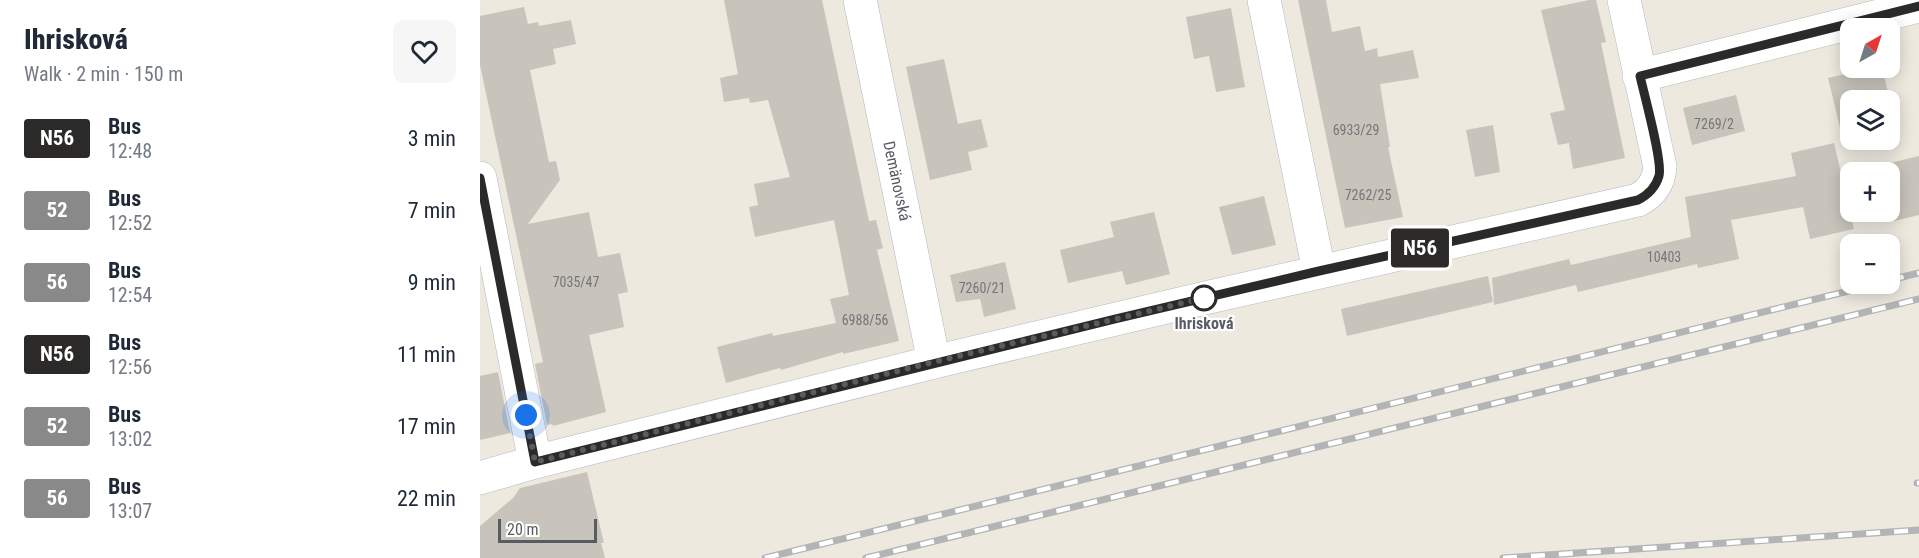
<!DOCTYPE html>
<html lang="en">
<head>
<meta charset="utf-8">
<style>
	body { margin:0; font-family:"Roboto Condensed",sans-serif; background:#f6f6f7; color:#1f2937; height:100vh; display:flex; flex-direction:column; font-size:22px; white-space:nowrap }
	* { box-sizing:border-box; margin:0 }
	p { font-size:20px; color:#747a83 }
	.icon { flex:none; width:33px; height:33px; fill:none; stroke:currentColor; stroke-width:2; stroke-linecap:round; stroke-linejoin:round }
	.map { position:relative; flex:1; overflow:hidden }
	.sheet { display:flex; flex-direction:column; background:#fff; width:480px }
	.sheet>* { flex:none }
	.badge { padding:0 12px; border-radius:4px; font-size:21px; line-height:39px }
	.needle { width:39px; rotate:39deg }
	.buttons { position:absolute; left:1360px; top:18px; display:grid; gap:12px }
	.buttons a { display:grid; place-items:center; width:60px; height:60px; border-radius:12px; background:#fff; box-shadow:0 3px 15px #0003; font-size:30px }
	.scale { position:absolute; left:18px; bottom:15px; width:99px; box-sizing:border-box; padding-left:6px; border:3px solid #585c62; border-top:0; font-size:16px; line-height:21px; white-space:nowrap; color:#585c62; -webkit-text-stroke:4px #fff; paint-order:stroke }
	.you { position:absolute; width:30px; height:30px; margin:-15px; border:4px solid #fff; border-radius:50%; background:#1a73e8; box-shadow:0 0 0 9px #1a73e833 }
	.map>.badge { position:absolute; translate:-50% -50%; box-shadow:0 0 0 3px #fff }
	.round { display:grid; place-items:center; flex:none; width:63px; height:63px; border-radius:12px; background:#f6f6f7 }
	.overview { display:flex; align-items:center; justify-content:space-between; height:102px; padding:0 24px }
	h1 { font-size:28px; font-weight:800; line-height:45px }
	ul { padding:0; list-style:none }
	li { display:flex; align-items:center; gap:18px; height:72px; padding:0 24px }
	li div { flex:1 }
	li b { display:block; font-size:22px }
	li em { font-style:normal }
	li .badge { min-width:66px; font-weight:700; text-align:center }
	main { display:flex; flex:1; min-height:0 }
	.map>svg:first-child { display:block }
	.building { fill:#c8c4bc }
	.lines { fill:none; stroke-linecap:round; stroke-linejoin:round }
	.street-casing { stroke:#b5b8bd; stroke-width:34 }
	.street { stroke:#fff; stroke-width:33 }
	.rail-casing { stroke:#b3b4b5; stroke-width:7 }
	.rail { stroke:#fff; stroke-width:4.5; stroke-dasharray:14; stroke-linecap:butt }
	.line-casing { stroke:#fff; stroke-width:14 }
	.line { stroke:#2b2a29; stroke-width:9 }
	.walk { stroke:#585c62; stroke-width:6; stroke-dasharray:0 10.8 }
	.stop-dot { fill:#fff; stroke:#2b2a29; stroke-width:3 }
	.labels { text-anchor:middle; dominant-baseline:central; stroke-width:4.5; stroke-linejoin:round; paint-order:stroke }
	.number-label { font-size:14px; fill:#747678 }
	.street-label { font-size:16px; fill:#585c62; stroke:#fff }
	.stop-label { font-size:16px; font-weight:bold; fill:#585c62; stroke:#fff }
</style>
</head>
<body>
<main>
<section class="sheet">
<div class="overview"><div><h1>Ihrisková</h1><p>Walk · 2 min · 150 m</p></div><a class="round"><svg class="icon" aria-label="heart" viewBox="0 0 24 24"><path d="M12 20l-8-8c-3-5 5-10 8-4 3-6 11-1 8 4z"/></svg></a></div>
<ul>
<li><span class="badge" style="background:#2b2a29;color:#fff">N56</span><div><b>Bus</b><p>12:48</p></div><em>3 min</em></li>
<li><span class="badge" style="background:#898989;color:#fff">52</span><div><b>Bus</b><p>12:52</p></div><em>7 min</em></li>
<li><span class="badge" style="background:#898989;color:#fff">56</span><div><b>Bus</b><p>12:54</p></div><em>9 min</em></li>
<li><span class="badge" style="background:#2b2a29;color:#fff">N56</span><div><b>Bus</b><p>12:56</p></div><em>11 min</em></li>
<li><span class="badge" style="background:#898989;color:#fff">52</span><div><b>Bus</b><p>13:02</p></div><em>17 min</em></li>
<li><span class="badge" style="background:#898989;color:#fff">56</span><div><b>Bus</b><p>13:07</p></div><em>22 min</em></li>
</ul>
</section>
<div class="map">
<svg width="1439" height="558" viewBox="0 0 1439 558">
	<rect width="100%" height="100%" fill="#ede9df"/>
	<g class="building">
		<path d="M 244,0 L 342,0 L 389,221 L 396,220 L 403,248 L 397,250 L 419,341 L 363,354 L 363,352 L 301,370 L 300,368 L 246,383 L 237,347 L 292,333 L 293,336 L 356,323 L 350,299 L 369,295 L 354,220 L 275,237 L 269,207 L 278,205 L 274,184 L 310,177 L 288,100 L 270,103 L 269,98 L 244,102 L 240,78 L 258,74 Z"/>
		<path d="M 818,0 L 846,0 L 852,32 L 880,26 L 885,51 L 897,48 L 898,57 L 933,50 L 939,78 L 900,84 L 910,147 L 908,147 L 923,217 L 865,228 Z"/>
		<path d="M 1109,0 L 1116,0 L 1126,42 L 1121,43 L 1145,158 L 1093,169 L 1089,143 L 1078,145 L 1070,113 L 1085,110 L 1061,10 Z"/>
		<path d="M 44,7 L 48,24 L 58,22 L 59,26 L 91,20 L 96,44 L 73,49 L 76,64 L 50,70 L 69,162 L 76,161 L 80,180 L 48,224 L 109,212 L 118,257 L 140,253 L 148,292 L 138,294 L 144,327 L 109,335 L 126,412 L 73,426 L 72,424 L 67,425 L 55,364 L 63,362 L 0,65 L 0,16 Z"/>
		<path d="M 751,8 L 765,87 L 736,92 L 729,56 L 714,59 L 706,17 Z"/>
		<path d="M 464,59 L 478,124 L 501,119 L 508,147 L 488,152 L 492,170 L 450,180 L 426,67 Z"/>
		<path d="M 1391,68 L 1402,68 L 1410,100 L 1371,100 L 1371,138 L 1363,140 L 1348,78 Z"/>
		<path d="M 1256,95 L 1265,131 L 1212,145 L 1203,108 Z"/>
		<path d="M 1013,125 L 1020,172 L 995,177 L 986,130 Z"/>
		<path d="M 1354,143 L 1374,229 L 1330,239 L 1323,207 L 1251,220 L 1259,259 L 1218,268 L 1217,264 L 1098,292 L 1096,285 L 1014,305 L 1012,278 L 1089,259 L 1091,265 L 1211,237 L 1205,197 L 1316,176 L 1311,153 Z"/>
		<path d="M 1439,156 L 1439,215 L 1410,222 L 1410,163 Z"/>
		<path d="M 784,196 L 796,245 L 752,255 L 739,207 Z"/>
		<path d="M 674,212 L 690,274 L 646,285 L 642,271 L 588,283 L 580,250 L 634,237 L 630,222 Z"/>
		<path d="M 525,262 L 536,309 L 504,317 L 500,299 L 476,302 L 470,275 Z"/>
		<path d="M 1008,276 L 1013,302 L 867,336 L 861,309 Z"/>
		<path d="M 18,372 L 30,433 L 0,440 L 0,376 Z"/>
		<path d="M 107,472 L 124,543 L 121,543 L 125,558 L 0,558 L 0,526 L 33,498 L 40,488 Z"/>
	</g>
	<g class="lines">
		<defs>
			<g id="street">
				<path d="M 380,0 L 454,362"/>
				<path d="M 784,0 L 839,271"/>
				<path d="M 1159,76 L 1439,6"/>
				<path d="M 0,178 L 55,462"/>
				<path d="M 0,478 L 55,462 L 454,362 L 725,298 L 1158,200 C 1171,193 1179,182 1180,167 L 1144,0"/>
			</g>
		</defs>
		<use href="#street" class="street-casing"/>
		<use href="#street" class="street"/>
		<defs>
			<g id="rail">
				<path d="M 1410,280 L 1439,273"/>
				<path d="M 1437,483 L 1439,483"/>
				<path d="M 285,558 L 1397,284"/>
				<path d="M 386,558 L 1439,299"/>
				<path d="M 1023,558 L 1439,530"/>
			</g>
		</defs>
		<use href="#rail" class="rail-casing"/>
		<use href="#rail" class="rail"/>
	</g>
	<g class="lines">
		<defs>
			<path id="line" d="M 0,178 L 55,462 L 635,319 L 839,271 L 1158,200 C 1168,195 1176,186 1179,176 C 1183,162 1164,94 1160,76 L 1439,6"/>
		</defs>
		<use href="#line" class="line-casing"/>
		<use href="#line" class="line"/>
		<path class="walk" d="M 46,415 L 55,462 L 454,362 L 724,298"/>
	</g>
	<circle class="stop-dot" cx="724" cy="298" r="12"/>
	<g class="labels">
		<g class="number-label">
			<text x="1234" y="124">7269/2</text>
			<text x="876" y="130">6933/29</text>
			<text x="888" y="195">7262/25</text>
			<text x="1184" y="257">10403</text>
			<text x="96" y="282">7035/47</text>
			<text x="502" y="288">7260/21</text>
			<text x="385" y="320">6988/56</text>
		</g>
		<g class="street-label">
			<text transform="translate(417 181) rotate(78)">Demänovská</text>
		</g>
		<g class="stop-label">
			<text x="724" y="323">Ihrisková</text>
		</g>
	</g>
</svg>
<div class="buttons">
<a><svg class="needle" viewBox="-14 -14 28 28"><path d="M0-13l5 13h-10z" fill="#e53935"/><path d="M0 13l5-13h-10z" fill="#747a83"/></svg></a>
<a><svg class="icon" aria-label="layers" viewBox="0 0 24 24"><path d="M12 4l9 5-9 5-9-5zM3 14l9 5 9-5"/></svg></a>
<a>+</a>
<a>−</a>
</div>
<div class="scale">20 m</div>
<div class="you" style="left:46px;top:415px"></div>
<b class="badge" style="left:940px;top:248px;background:#2b2a29;color:#fff">N56</b>
</div>
</main>
</body>
</html>
